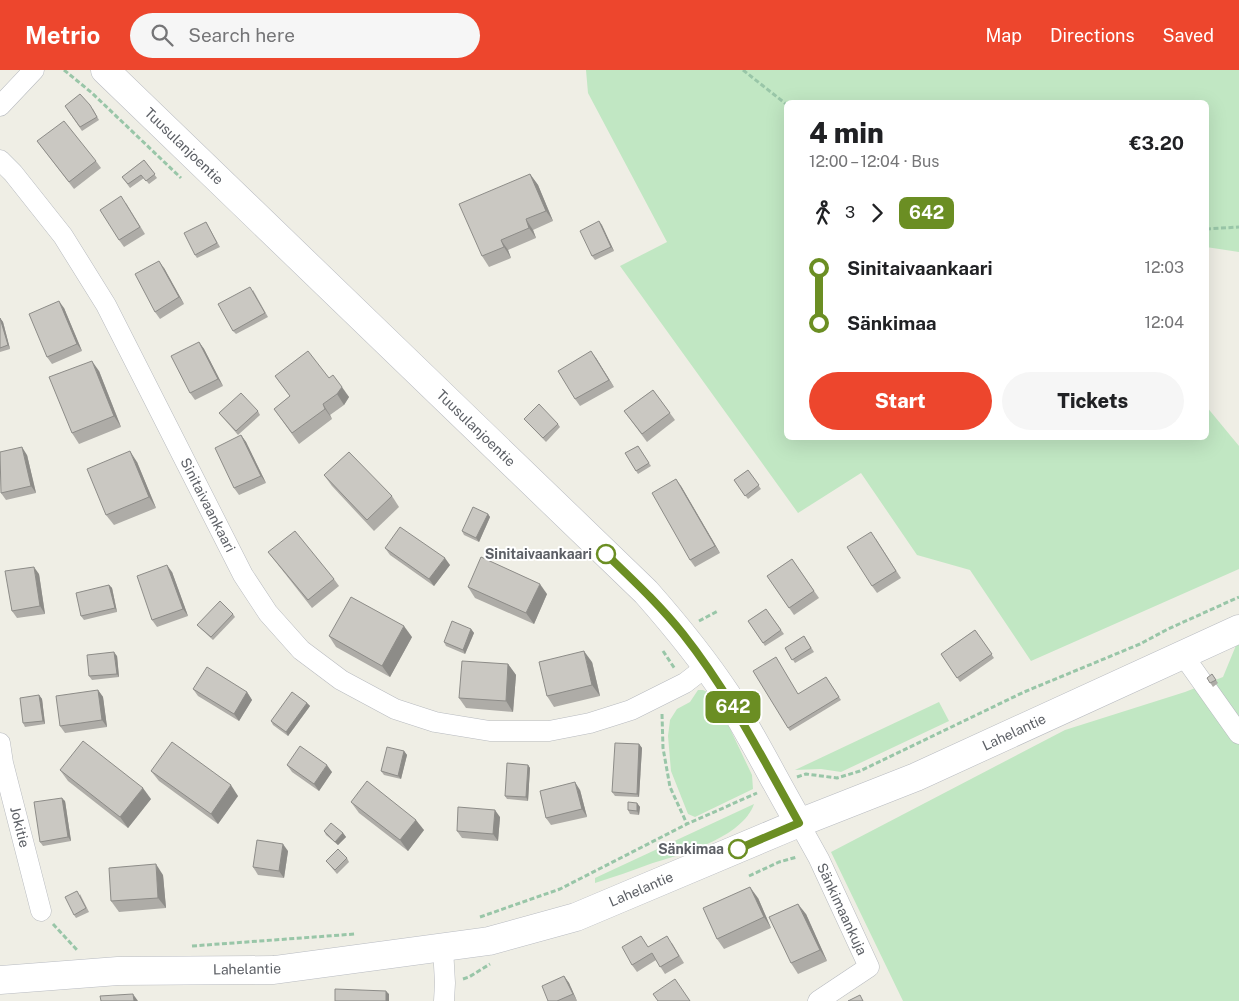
<!DOCTYPE html>
<html lang="en">
<head>
<meta charset="utf-8">
<style>
	body { margin:0; font-family:"Public Sans",sans-serif; background:#f6f6f6; color:#202124; height:100vh; display:flex; flex-direction:column; font-size:19px; white-space:nowrap }
	* { box-sizing:border-box; margin:0 }
	p { font-size:16px; color:#757577 }
	.icon { flex:none; width:28px; height:28px; fill:none; stroke:currentColor; stroke-width:2; stroke-linecap:round; stroke-linejoin:round }
	.map { position:relative; flex:1; overflow:hidden }
	.details { position:absolute; left:784px; top:30px; width:425px; height:340px; display:flex; flex-direction:column; background:#fff; border-radius:8px; box-shadow:0 5px 20px #0002 }
	.details>* { flex:none }
	.badge { padding:0 10px; border-radius:8px; font-size:18px; line-height:32px }
	.map>.badge { position:absolute; translate:-50% -50%; box-shadow:0 0 0 2px #fff }
	.legs { display:flex; align-items:center; gap:8px; height:55px; padding:0 25px; font-size:16px }
	.legs p { margin-inline-start:auto }
	.head { display:flex; align-items:center; justify-content:space-between; height:85px; padding:0 25px }
	h1 { font-size:28px; font-weight:800; line-height:38px }
	.primary-button { display:flex; gap:10px; margin-top:auto; padding:10px 25px }
	.primary-button a { flex:1; height:58px; border-radius:30px; background:#ed462d; color:#fff; font-size:20px; font-weight:800; line-height:58px; text-align:center }
	.primary-button a+a { background:#f6f6f6; color:#202124 }
	ul { padding:0 25px; list-style:none }
	li { display:flex; align-items:center; gap:18px; height:55px; font-size:19px }
	li i { display:grid; place-items:center; width:8px; height:100%; margin:0 6px; background:currentColor }
	li i::after { content:''; width:12px; height:12px; margin:-6px; border:4px solid; border-radius:50%; background:#fff }
	li p { margin-inline-start:auto }
	li:first-child i { background:linear-gradient(#0000 50%,currentColor 0) }
	li:last-child i { background:linear-gradient(currentColor 50%,#0000 0) }
	header { display:flex; align-items:center; gap:30px; box-sizing:border-box; height:70px; padding:0 25px; background:#ed462d; color:#fff }
	header strong { font-size:24px }
	nav { display:flex; gap:28px; margin-inline-start:auto; font-size:18px }
	.search { width:350px; height:45px; background:#f6f6f6; display:flex; align-items:center; gap:12px; box-sizing:border-box; padding:0 18px; border-radius:28px; color:#757577; font-size:19px }
	.map>svg:first-child { display:block }
	.green { fill:#c1e7c3 }
	.lines { fill:none; stroke-linecap:round; stroke-linejoin:round }
	.street-casing { stroke:#b7babf; stroke-width:21 }
	.secondary-casing { stroke:#b8bbc1; stroke-width:29 }
	.path { stroke:#99c6a8; stroke-width:3; stroke-dasharray:5 2.5; stroke-linecap:butt }
	.street { stroke:#fff; stroke-width:20 }
	.secondary { stroke:#fff; stroke-width:28 }
	.wall { fill:#aeaca7 }
	.shaded-wall { fill:#8d8c88 }
	.building { fill:#cac8c2; stroke:#8d8c88 }
	.line-1-casing { stroke:#fff; stroke-width:11 }
	.line-1 { stroke:#6b8e23; stroke-width:8 }
	.stop-1-dot { fill:#fff; stroke:#6b8e23; stroke-width:2.5 }
	.labels { text-anchor:middle; dominant-baseline:central; stroke-width:4; stroke-linejoin:round; paint-order:stroke }
	.street-label { font-size:14px; fill:#5d6066; stroke:#fff }
	.stop-label { font-size:14px; font-weight:bold; fill:#5d6066; stroke:#fff; text-anchor:end }
</style>
</head>
<body>
<header>
<strong>Metrio</strong>
<div class="search"><svg class="icon" aria-label="search" viewBox="0 0 24 24"><circle cx="10" cy="10" r="6"/><path d="M15 15l6 6"/></svg>Search here</div>
<nav><a>Map</a><a>Directions</a><a>Saved</a></nav>
</header>
<div class="map">
<svg width="1239" height="931" viewBox="0 0 1239 931">
	<rect width="100%" height="100%" fill="#efeee5"/>
	<g class="green">
		<path d="M 586,0 L 1239,0 L 1239,182 L 1206,177 L 1206,32 L 786,32 L 786,368 L 1206,368 L 1206,336 L 1239,376 L 1239,499 L 1031,591 L 970,500 L 917,485 L 861,403 L 798,443 L 620,196 L 667,172 L 588,23 Z"/>
		<path d="M 1239,572 L 1239,931 L 903,931 L 831,782 L 1065,660 L 1185,622 L 1223,607 L 1237,573 Z"/>
		<path d="M 698,620 L 703,620 L 714,625 L 752,705 L 753,719 L 695,747 L 688,744 L 671,701 L 668,666 L 670,650 L 677,639 L 690,632 Z"/>
		<path d="M 939,632 L 949,651 L 841,702 L 821,699 L 795,700 Z"/>
		<path d="M 754,734 C 742,768 682,784 650,794 C 632,801 613,807 595,813 L 595,808 Z"/>
	</g>
	<g class="lines">
		<defs>
			<g id="street">
				<path d="M 0,36 L 34,0"/>
				<path d="M 0,90 L 13,103 L 63,166 L 106,235 L 243,505 L 268,543 L 301,580 L 341,610 L 395,639 L 435,652 L 490,661 L 549,661 L 590,653 L 631,640 L 685,613 L 707,596"/>
				<path d="M 1183,585 L 1239,664"/>
				<path d="M 0,673 L 3,693 L 41,841"/>
				<path d="M 799,753 L 819,789 L 869,897 L 818,931"/>
				<path d="M 443,878 L 445,913 L 444,931"/>
			</g>
			<g id="secondary">
				<path d="M 105,0 L 646,522 C 676,556 703,589 728,627 C 753,668 775,711 799,753"/>
				<path d="M 0,910 L 118,901 L 274,900 L 489,871 L 576,847 L 799,753 L 916,707 L 1239,559"/>
			</g>
		</defs>
		<use href="#street" class="street-casing"/>
		<use href="#secondary" class="secondary-casing"/>
		<g class="path">
			<path d="M 64,0 L 92,23 L 181,108"/>
			<path d="M 743,0 L 786,34"/>
			<path d="M 1206,159 L 1239,157"/>
			<path d="M 699,551 L 718,541"/>
			<path d="M 663,581 L 675,599"/>
			<path d="M 662,644 L 663,678 L 670,717 L 687,754"/>
			<path d="M 797,707 L 806,704 L 837,708 L 860,701 L 1024,622 L 1140,574 L 1168,559 L 1239,527"/>
			<path d="M 749,806 L 779,792 L 797,787"/>
			<path d="M 480,847 L 560,819 L 687,754 L 757,723"/>
			<path d="M 53,854 L 78,881"/>
			<path d="M 192,876 L 355,864"/>
			<path d="M 463,909 L 469,907 L 490,894"/>
		</g>
		<use href="#street" class="street"/>
		<use href="#secondary" class="secondary"/>
	</g>
	<g class="wall">
		<path d="M 65,36 L 93,39 L 99,50 L 82,61 Z"/>
		<path d="M 37,71 L 96,91 L 101,98 L 74,119 Z"/>
		<path d="M 144,90 L 157,108 L 149,114 L 144,108 L 130,118 L 122,107 Z"/>
		<path d="M 530,104 L 538,115 L 553,151 L 533,160 L 536,168 L 508,180 L 511,188 L 489,197 L 482,186 Z"/>
		<path d="M 126,133 L 145,164 L 124,177 L 119,170 Z"/>
		<path d="M 599,151 L 614,181 L 595,190 L 592,186 Z"/>
		<path d="M 206,152 L 220,177 L 197,188 L 195,185 Z"/>
		<path d="M 164,198 L 184,234 L 160,249 L 155,242 Z"/>
		<path d="M 253,220 L 268,247 L 236,264 L 233,261 Z"/>
		<path d="M 64,238 L 82,281 L 52,294 L 47,287 Z"/>
		<path d="M 0,248 L 3,252 L 10,279 L 0,282 Z"/>
		<path d="M 199,272 L 204,279 L 223,316 L 195,330 L 190,323 Z"/>
		<path d="M 596,288 L 614,317 L 580,336 L 575,329 Z"/>
		<path d="M 99,301 L 121,357 L 79,374 L 72,363 Z"/>
		<path d="M 275,306 L 329,308 L 349,327 L 344,335 L 330,345 L 332,349 L 299,374 L 274,339 L 290,326 Z"/>
		<path d="M 653,320 L 675,350 L 647,372 L 624,341 Z"/>
		<path d="M 258,341 L 260,345 L 238,365 L 219,343 Z"/>
		<path d="M 524,349 L 558,354 L 560,357 L 546,372 Z"/>
		<path d="M 241,365 L 246,372 L 266,413 L 239,425 L 234,418 Z"/>
		<path d="M 638,376 L 651,396 L 638,404 L 625,383 Z"/>
		<path d="M 27,385 L 36,423 L 6,430 L 1,423 Z"/>
		<path d="M 137,392 L 156,438 L 114,455 L 106,445 Z"/>
		<path d="M 748,400 L 761,419 L 748,429 L 734,410 Z"/>
		<path d="M 324,405 L 392,426 L 399,437 L 374,461 L 332,416 Z"/>
		<path d="M 681,416 L 720,483 L 695,497 L 690,490 Z"/>
		<path d="M 488,444 L 490,447 L 479,472 L 464,465 L 462,461 Z"/>
		<path d="M 876,469 L 901,508 L 877,523 L 872,516 Z"/>
		<path d="M 385,478 L 450,495 L 434,516 L 390,485 Z"/>
		<path d="M 268,482 L 334,509 L 339,516 L 312,538 Z"/>
		<path d="M 792,489 L 819,528 L 794,545 L 767,506 Z"/>
		<path d="M 172,502 L 188,546 L 157,557 L 152,550 Z"/>
		<path d="M 39,504 L 45,544 L 17,548 L 12,541 Z"/>
		<path d="M 109,515 L 112,518 L 117,542 L 84,550 L 81,546 Z"/>
		<path d="M 468,517 L 547,524 L 534,554 L 475,528 Z"/>
		<path d="M 766,539 L 784,564 L 765,576 L 748,551 Z"/>
		<path d="M 233,544 L 235,547 L 213,570 L 200,558 L 197,555 Z"/>
		<path d="M 471,559 L 474,563 L 465,584 L 446,576 L 444,572 Z"/>
		<path d="M 975,560 L 994,588 L 960,612 L 941,584 Z"/>
		<path d="M 329,566 L 412,567 L 390,607 L 336,577 Z"/>
		<path d="M 804,566 L 814,582 L 795,593 L 785,578 Z"/>
		<path d="M 117,586 L 119,607 L 92,610 L 89,606 Z"/>
		<path d="M 592,592 L 600,626 L 554,637 L 547,626 Z"/>
		<path d="M 508,594 L 516,605 L 513,642 L 466,638 L 459,628 Z"/>
		<path d="M 1212,604 L 1218,613 L 1213,617 L 1207,608 Z"/>
		<path d="M 826,607 L 841,630 L 790,661 L 788,658 L 799,624 Z"/>
		<path d="M 193,619 L 247,622 L 252,630 L 239,651 L 198,626 Z"/>
		<path d="M 98,620 L 103,627 L 107,657 L 65,663 L 60,656 Z"/>
		<path d="M 39,625 L 42,629 L 45,654 L 25,657 L 23,653 Z"/>
		<path d="M 307,633 L 310,636 L 288,666 L 273,655 L 271,651 Z"/>
		<path d="M 639,674 L 642,678 L 639,727 L 615,726 L 612,722 Z"/>
		<path d="M 404,681 L 407,685 L 401,709 L 384,705 L 381,701 Z"/>
		<path d="M 287,695 L 332,702 L 319,721 L 292,702 Z"/>
		<path d="M 528,695 L 530,698 L 528,731 L 507,729 L 505,726 Z"/>
		<path d="M 60,700 L 151,729 L 128,758 L 68,711 Z"/>
		<path d="M 151,701 L 238,726 L 218,754 L 159,711 Z"/>
		<path d="M 580,720 L 587,747 L 551,755 L 546,748 Z"/>
		<path d="M 65,731 L 71,771 L 43,776 L 40,772 Z"/>
		<path d="M 351,732 L 424,760 L 408,781 L 359,743 Z"/>
		<path d="M 637,733 L 640,737 L 639,745 L 630,744 L 628,740 Z"/>
		<path d="M 500,747 L 498,771 L 462,768 L 457,761 Z"/>
		<path d="M 324,761 L 343,763 L 346,767 L 338,775 L 326,765 Z"/>
		<path d="M 288,781 L 284,808 L 258,805 L 253,797 Z"/>
		<path d="M 347,788 L 349,792 L 337,804 L 326,791 Z"/>
		<path d="M 163,805 L 166,838 L 119,842 L 111,831 Z"/>
		<path d="M 80,824 L 89,842 L 76,848 L 74,845 Z"/>
		<path d="M 758,828 L 771,858 L 724,879 L 717,869 Z"/>
		<path d="M 806,844 L 827,891 L 798,904 L 791,893 Z"/>
		<path d="M 672,873 L 684,893 L 665,904 L 656,890 L 637,902 L 632,895 L 648,877 Z"/>
		<path d="M 564,906 L 569,913 L 577,931 L 548,931 Z"/>
	</g>
	<g class="shaded-wall">
		<path d="M 530,104 L 538,115 L 553,151 L 546,141 Z"/>
		<path d="M 526,149 L 533,160 L 536,168 L 529,158 Z"/>
		<path d="M 599,151 L 602,155 L 614,181 L 611,177 Z"/>
		<path d="M 501,170 L 508,180 L 511,188 L 504,177 Z"/>
		<path d="M 159,191 L 164,198 L 184,234 L 179,227 Z"/>
		<path d="M 59,231 L 64,238 L 82,281 L 77,274 Z"/>
		<path d="M 0,248 L 3,252 L 10,279 L 8,275 Z"/>
		<path d="M 199,272 L 204,279 L 223,316 L 218,309 Z"/>
		<path d="M 591,281 L 596,288 L 614,317 L 609,310 Z"/>
		<path d="M 92,291 L 99,301 L 121,357 L 114,346 Z"/>
		<path d="M 342,317 L 349,327 L 344,335 L 337,324 Z"/>
		<path d="M 323,334 L 330,345 L 332,349 L 325,339 Z"/>
		<path d="M 241,365 L 246,372 L 266,413 L 261,406 Z"/>
		<path d="M 22,377 L 27,385 L 36,423 L 31,416 Z"/>
		<path d="M 130,381 L 137,392 L 156,438 L 149,427 Z"/>
		<path d="M 676,409 L 681,416 L 720,483 L 715,476 Z"/>
		<path d="M 488,444 L 490,447 L 479,472 L 476,468 Z"/>
		<path d="M 445,488 L 450,495 L 434,516 L 429,509 Z"/>
		<path d="M 167,495 L 172,502 L 188,546 L 183,539 Z"/>
		<path d="M 34,497 L 39,504 L 45,544 L 40,536 Z"/>
		<path d="M 540,514 L 547,524 L 534,554 L 526,543 Z"/>
		<path d="M 109,515 L 112,518 L 117,542 L 115,538 Z"/>
		<path d="M 404,556 L 412,567 L 390,607 L 382,596 Z"/>
		<path d="M 471,559 L 474,563 L 465,584 L 463,580 Z"/>
		<path d="M 584,581 L 592,592 L 600,626 L 592,615 Z"/>
		<path d="M 114,582 L 117,586 L 119,607 L 117,604 Z"/>
		<path d="M 508,594 L 516,605 L 513,642 L 506,631 Z"/>
		<path d="M 98,620 L 103,627 L 107,657 L 102,650 Z"/>
		<path d="M 247,622 L 252,630 L 239,651 L 234,644 Z"/>
		<path d="M 39,625 L 42,629 L 45,654 L 43,651 Z"/>
		<path d="M 307,633 L 310,636 L 288,666 L 286,662 Z"/>
		<path d="M 639,674 L 642,678 L 639,727 L 637,724 Z"/>
		<path d="M 404,681 L 407,685 L 401,709 L 398,706 Z"/>
		<path d="M 327,695 L 332,702 L 319,721 L 314,714 Z"/>
		<path d="M 528,695 L 530,698 L 528,731 L 526,727 Z"/>
		<path d="M 575,712 L 580,720 L 587,747 L 582,739 Z"/>
		<path d="M 231,715 L 238,726 L 218,754 L 211,744 Z"/>
		<path d="M 143,718 L 151,729 L 128,758 L 120,747 Z"/>
		<path d="M 62,728 L 65,731 L 71,771 L 68,767 Z"/>
		<path d="M 637,733 L 640,737 L 639,745 L 637,741 Z"/>
		<path d="M 495,740 L 500,747 L 498,771 L 493,764 Z"/>
		<path d="M 416,750 L 424,760 L 408,781 L 400,770 Z"/>
		<path d="M 343,763 L 346,767 L 338,775 L 335,772 Z"/>
		<path d="M 283,774 L 288,781 L 284,808 L 279,801 Z"/>
		<path d="M 156,794 L 163,805 L 166,838 L 158,828 Z"/>
		<path d="M 750,817 L 758,828 L 771,858 L 764,847 Z"/>
		<path d="M 798,834 L 806,844 L 827,891 L 820,880 Z"/>
		<path d="M 564,906 L 569,913 L 577,931 L 573,924 Z"/>
		<path d="M 386,921 L 389,924 L 389,931 L 386,931 Z"/>
		<path d="M 133,924 L 138,931 L 134,931 Z"/>
	</g>
	<g class="building">
		<path d="M 80,24 L 90,35 L 97,47 L 80,57 L 65,36 Z"/>
		<path d="M 64,51 L 96,91 L 69,112 L 37,71 Z"/>
		<path d="M 144,90 L 155,104 L 146,111 L 141,105 L 128,114 L 122,107 Z"/>
		<path d="M 530,104 L 546,141 L 526,149 L 529,158 L 501,170 L 504,177 L 482,186 L 459,134 Z"/>
		<path d="M 121,126 L 140,157 L 119,170 L 100,140 Z"/>
		<path d="M 599,151 L 611,177 L 592,186 L 580,161 Z"/>
		<path d="M 206,152 L 217,173 L 195,185 L 184,163 Z"/>
		<path d="M 159,191 L 179,227 L 155,242 L 135,204 Z"/>
		<path d="M 250,217 L 265,243 L 233,261 L 218,234 Z"/>
		<path d="M 59,231 L 77,274 L 47,287 L 29,244 Z"/>
		<path d="M 0,248 L 8,275 L 0,278 Z"/>
		<path d="M 199,272 L 218,309 L 190,323 L 171,286 Z"/>
		<path d="M 308,281 L 329,308 L 333,305 L 342,317 L 337,324 L 323,334 L 325,339 L 292,363 L 274,339 L 290,326 L 275,306 Z"/>
		<path d="M 591,281 L 609,310 L 575,329 L 558,301 Z"/>
		<path d="M 92,291 L 114,346 L 72,363 L 49,307 Z"/>
		<path d="M 653,320 L 670,343 L 642,364 L 624,341 Z"/>
		<path d="M 241,323 L 258,341 L 236,361 L 219,343 Z"/>
		<path d="M 539,334 L 558,354 L 543,368 L 524,349 Z"/>
		<path d="M 241,365 L 261,406 L 234,418 L 215,378 Z"/>
		<path d="M 638,376 L 649,393 L 636,401 L 625,383 Z"/>
		<path d="M 22,377 L 31,416 L 1,423 L 0,382 Z"/>
		<path d="M 130,381 L 149,427 L 106,445 L 87,399 Z"/>
		<path d="M 349,382 L 392,426 L 367,450 L 324,405 Z"/>
		<path d="M 748,400 L 759,415 L 745,426 L 734,410 Z"/>
		<path d="M 676,409 L 715,476 L 690,490 L 652,423 Z"/>
		<path d="M 473,437 L 488,444 L 476,468 L 462,461 Z"/>
		<path d="M 400,457 L 445,488 L 429,509 L 385,478 Z"/>
		<path d="M 295,461 L 334,509 L 308,530 L 268,482 Z"/>
		<path d="M 871,462 L 896,501 L 872,516 L 847,477 Z"/>
		<path d="M 481,487 L 540,514 L 526,543 L 468,517 Z"/>
		<path d="M 792,489 L 814,521 L 789,538 L 767,506 Z"/>
		<path d="M 167,495 L 183,539 L 152,550 L 137,506 Z"/>
		<path d="M 34,497 L 40,536 L 12,541 L 5,501 Z"/>
		<path d="M 109,515 L 115,538 L 81,546 L 76,523 Z"/>
		<path d="M 351,527 L 404,556 L 382,596 L 329,566 Z"/>
		<path d="M 220,531 L 233,544 L 211,567 L 197,555 Z"/>
		<path d="M 766,539 L 781,560 L 763,573 L 748,551 Z"/>
		<path d="M 452,551 L 471,559 L 463,580 L 444,572 Z"/>
		<path d="M 975,560 L 992,584 L 957,608 L 941,584 Z"/>
		<path d="M 804,566 L 811,578 L 792,590 L 785,578 Z"/>
		<path d="M 584,581 L 592,615 L 547,626 L 539,592 Z"/>
		<path d="M 114,582 L 117,604 L 89,606 L 87,585 Z"/>
		<path d="M 776,587 L 798,624 L 826,607 L 839,627 L 788,658 L 753,601 Z"/>
		<path d="M 462,591 L 508,594 L 506,631 L 459,628 Z"/>
		<path d="M 207,597 L 247,622 L 234,644 L 193,619 Z"/>
		<path d="M 1212,604 L 1216,610 L 1210,613 L 1207,608 Z"/>
		<path d="M 98,620 L 102,650 L 60,656 L 56,626 Z"/>
		<path d="M 292,622 L 307,633 L 286,662 L 271,651 Z"/>
		<path d="M 39,625 L 43,651 L 23,653 L 20,628 Z"/>
		<path d="M 83,671 L 143,718 L 120,747 L 60,700 Z"/>
		<path d="M 172,672 L 231,715 L 211,744 L 151,701 Z"/>
		<path d="M 615,673 L 639,674 L 637,724 L 612,722 Z"/>
		<path d="M 300,676 L 327,695 L 314,714 L 287,695 Z"/>
		<path d="M 387,677 L 404,681 L 398,706 L 381,701 Z"/>
		<path d="M 507,693 L 528,695 L 526,727 L 505,726 Z"/>
		<path d="M 367,711 L 416,750 L 400,770 L 351,732 Z"/>
		<path d="M 575,712 L 582,739 L 546,748 L 540,721 Z"/>
		<path d="M 62,728 L 68,767 L 40,772 L 34,732 Z"/>
		<path d="M 628,732 L 637,733 L 637,741 L 628,740 Z"/>
		<path d="M 458,737 L 495,740 L 493,764 L 457,761 Z"/>
		<path d="M 331,753 L 343,763 L 335,772 L 324,761 Z"/>
		<path d="M 257,770 L 283,774 L 279,801 L 253,797 Z"/>
		<path d="M 338,779 L 347,788 L 335,800 L 326,791 Z"/>
		<path d="M 156,794 L 158,828 L 111,831 L 109,798 Z"/>
		<path d="M 750,817 L 764,847 L 717,869 L 703,838 Z"/>
		<path d="M 77,821 L 86,838 L 74,845 L 65,827 Z"/>
		<path d="M 798,834 L 820,880 L 791,893 L 769,847 Z"/>
		<path d="M 641,866 L 648,877 L 667,866 L 679,886 L 660,897 L 652,883 L 632,895 L 622,877 Z"/>
		<path d="M 564,906 L 573,924 L 557,931 L 548,931 L 542,916 Z"/>
		<path d="M 675,909 L 690,931 L 658,931 L 653,924 Z"/>
		<path d="M 335,919 L 386,921 L 386,931 L 335,931 Z"/>
		<path d="M 133,924 L 134,931 L 101,931 L 100,926 Z"/>
		<path d="M 860,925 L 863,931 L 848,931 Z"/>
	</g>
	<g class="lines">
		<defs>
			<path id="line-1" d="M 606,484 C 633,510 660,535 683,564 C 729,622 763,689 799,753 L 738,779"/>
		</defs>
		<use href="#line-1" class="line-1-casing"/>
		<use href="#line-1" class="line-1"/>
	</g>
	<g class="stop-1-dot">
		<circle cx="606" cy="484" r="9"/>
		<circle cx="738" cy="779" r="9"/>
	</g>
	<g class="labels">
		<g class="street-label">
			<text transform="translate(184 76) rotate(44)">Tuusulanjoentie</text>
			<text transform="translate(476 358) rotate(44)">Tuusulanjoentie</text>
			<text transform="translate(208 435) rotate(63)">Sinitaivaankaari</text>
			<text transform="translate(1014 662) rotate(-25)">Lahelantie</text>
			<text transform="translate(20 757) rotate(76)">Jokitie</text>
			<text transform="translate(641 819) rotate(-23)">Lahelantie</text>
			<text transform="translate(842 839) rotate(65)">Sänkimaankuja</text>
			<text transform="translate(247 899) rotate(-1)">Lahelantie</text>
		</g>
		<g class="stop-label">
			<text x="592" y="484">Sinitaivaankaari</text>
			<text x="724" y="779">Sänkimaa</text>
		</g>
	</g>
</svg>
<b class="badge" style="left:733px;top:637px;background:#6b8e23;color:#fff">642</b>
<section class="details">
<div class="head"><div><h1>4 min</h1><p>12:00 – 12:04 · Bus</p></div><b>€3.20</b></div>
<div class="legs"><svg class="icon" aria-label="walk" viewBox="0 0 24 24"><circle cx="13" cy="4" r="2"/><path d="M13 8l-2 6 4 7M11 14l-3 7M7 12l3-4h3l4 4"/></svg>3<svg class="icon" aria-label="forward" viewBox="0 0 24 24"><path d="M9 5l7 7-7 7"/></svg><b class="badge" style="background:#6b8e23;color:#fff">642</b></div>
<ul>
<li><i style="color:#6b8e23"></i><b>Sinitaivaankaari</b><p>12:03</p></li>
<li><i style="color:#6b8e23"></i><b>Sänkimaa</b><p>12:04</p></li>
</ul>
<div class="primary-button"><a>Start</a><a>Tickets</a></div>
</section>
</div>
</body>
</html>
